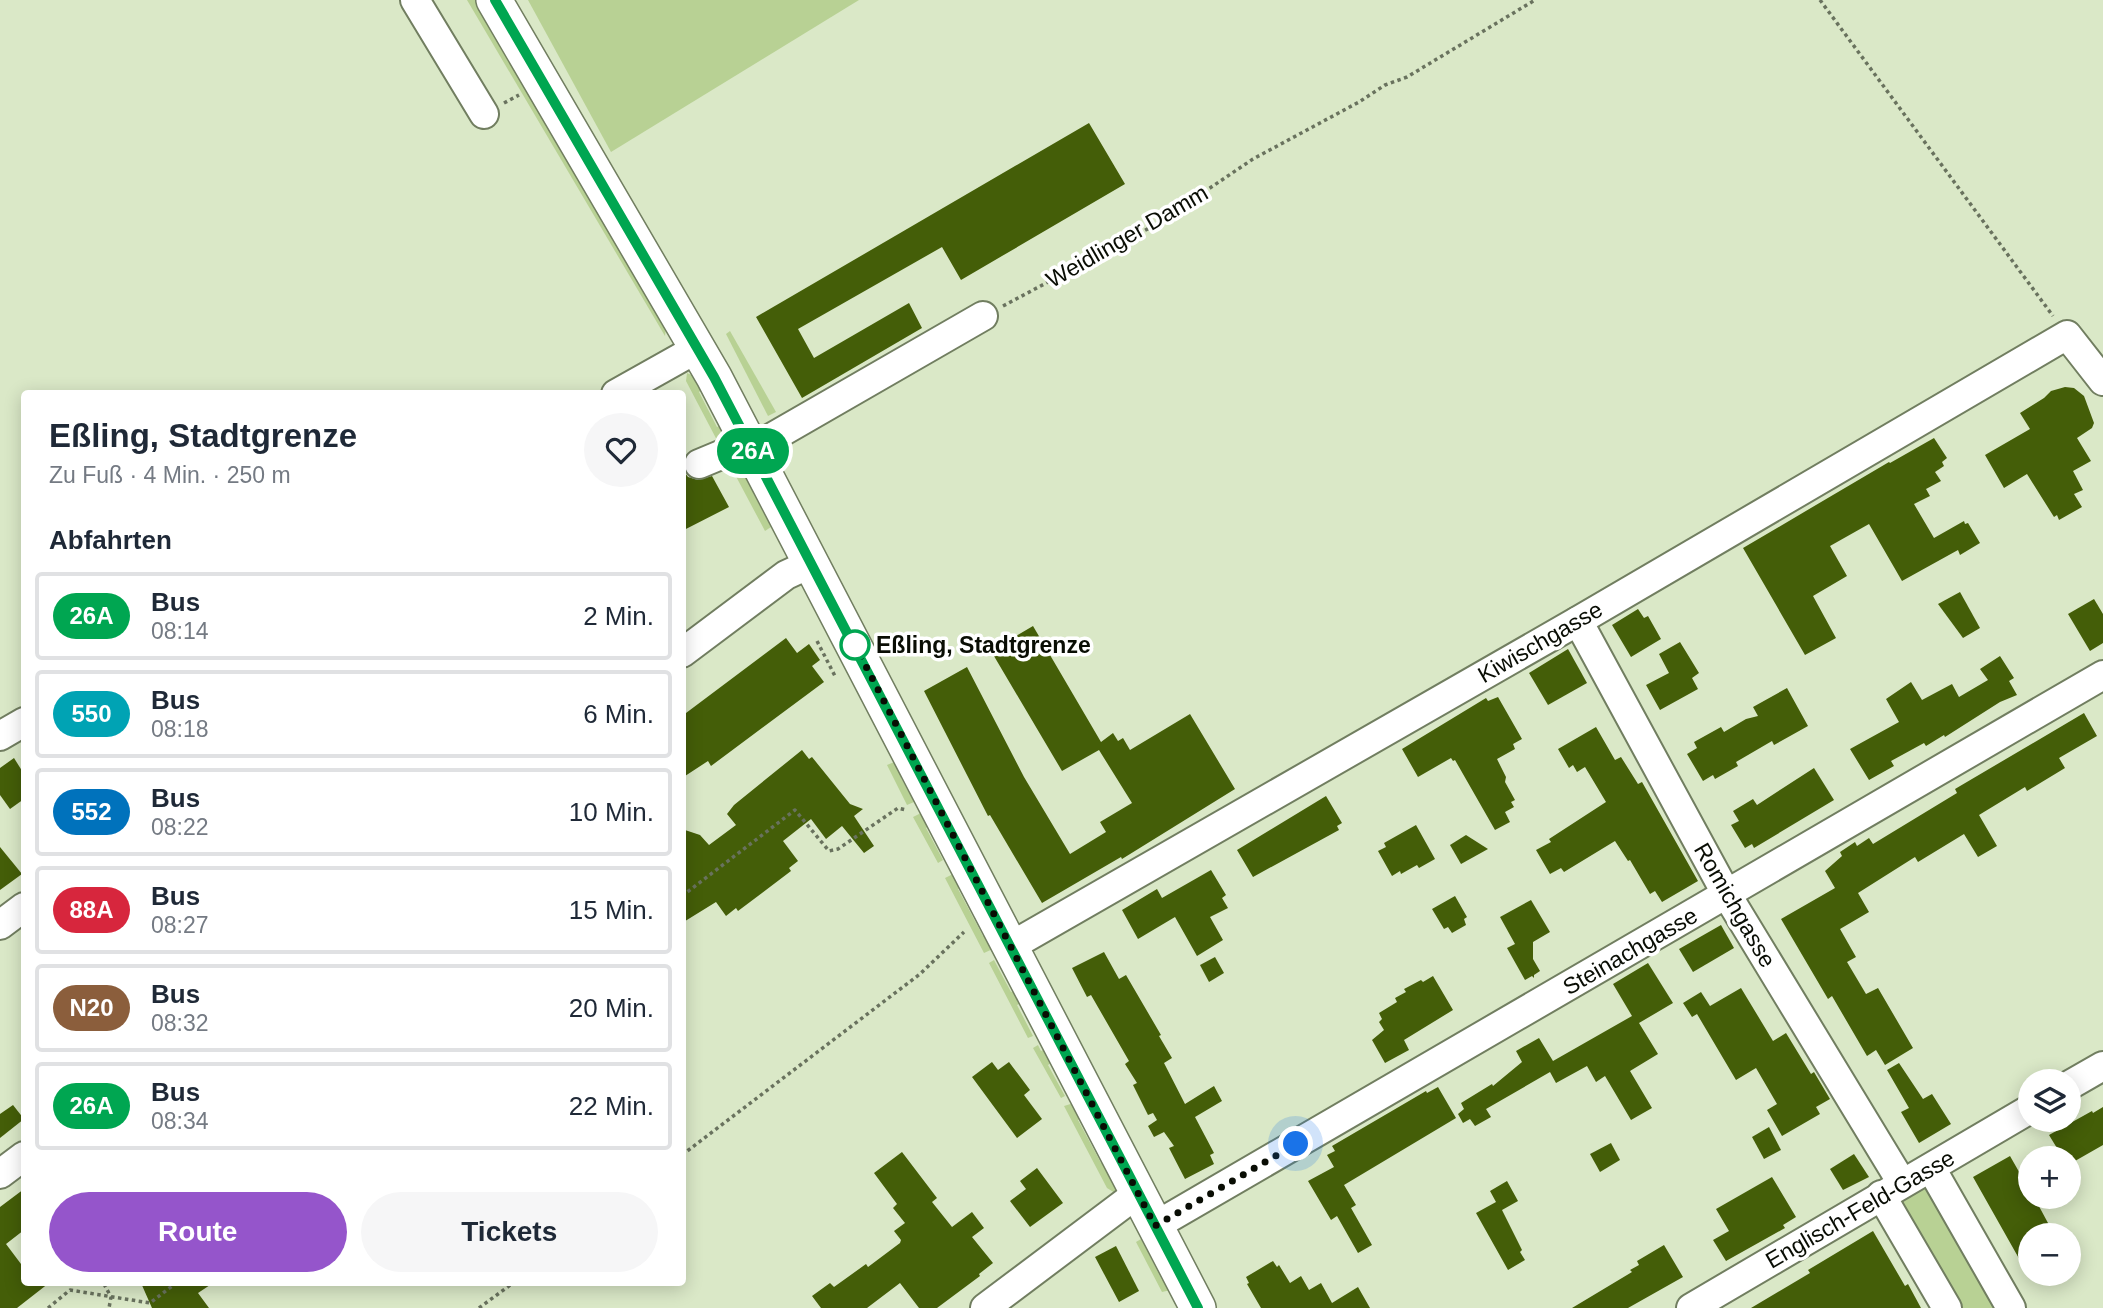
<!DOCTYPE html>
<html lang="de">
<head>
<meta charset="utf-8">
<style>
	body { margin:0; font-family:Helvetica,sans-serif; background:#f6f6f7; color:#1f2937; height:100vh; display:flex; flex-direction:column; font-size:26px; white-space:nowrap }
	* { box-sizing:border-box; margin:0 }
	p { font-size:23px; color:#747a83 }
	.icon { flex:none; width:38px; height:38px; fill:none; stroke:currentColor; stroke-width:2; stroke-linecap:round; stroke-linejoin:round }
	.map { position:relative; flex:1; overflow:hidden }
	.panel { position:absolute; left:21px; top:390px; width:665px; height:896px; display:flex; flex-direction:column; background:#fff; border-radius:7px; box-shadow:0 4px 18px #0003 }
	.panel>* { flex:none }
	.badge { padding:0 14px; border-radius:23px; font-size:24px; line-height:46px }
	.controls { position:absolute; left:2018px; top:1069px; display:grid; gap:14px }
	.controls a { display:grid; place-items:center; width:63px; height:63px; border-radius:50%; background:#fff; box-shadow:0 4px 18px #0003; font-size:35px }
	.you { position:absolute; width:35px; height:35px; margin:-18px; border:5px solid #fff; border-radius:50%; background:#1a73e8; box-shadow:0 0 0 10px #1a73e833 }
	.map>.badge { position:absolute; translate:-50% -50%; box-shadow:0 0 0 4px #fff }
	h2 { padding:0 28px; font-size:26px; line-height:63px }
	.round { display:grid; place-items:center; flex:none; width:74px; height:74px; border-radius:37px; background:#f6f6f7 }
	.summary { display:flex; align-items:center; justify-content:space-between; height:119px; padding:0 28px }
	h1 { font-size:33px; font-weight:800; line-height:52px }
	.cta { display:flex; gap:14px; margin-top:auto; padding:14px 28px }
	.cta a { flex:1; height:80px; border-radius:42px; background:#9555cb; color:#fff; font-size:28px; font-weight:800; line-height:80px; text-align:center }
	.cta a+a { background:#f6f6f7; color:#1f2937 }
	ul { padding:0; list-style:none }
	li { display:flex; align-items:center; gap:21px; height:88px; margin:0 14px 10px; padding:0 14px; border:4px solid #e0e1e3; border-radius:7px }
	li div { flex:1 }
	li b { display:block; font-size:26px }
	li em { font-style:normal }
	li .badge { min-width:77px; font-weight:700; text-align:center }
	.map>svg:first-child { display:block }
	.green { fill:#b8d194 }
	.building { fill:#445e08 }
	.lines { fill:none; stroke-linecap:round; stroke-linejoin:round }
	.minor-casing { stroke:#717e60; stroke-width:32 }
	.major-casing { stroke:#717e60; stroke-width:38 }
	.path { stroke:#69725e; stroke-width:3.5; stroke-dasharray:3.5 3.5; stroke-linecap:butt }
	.minor { stroke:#fff; stroke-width:28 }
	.major { stroke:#fff; stroke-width:35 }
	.line-casing { stroke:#fff; stroke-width:16 }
	.line { stroke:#00a651; stroke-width:10 }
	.walk { stroke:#090d04; stroke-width:7; stroke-dasharray:0 12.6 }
	.stop-dot { fill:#fff; stroke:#00a651; stroke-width:3.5 }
	.labels { text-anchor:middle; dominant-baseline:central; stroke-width:7; stroke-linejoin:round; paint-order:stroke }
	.street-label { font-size:23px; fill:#090d04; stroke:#fff }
	.stop-label { font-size:23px; font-weight:bold; fill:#090d04; stroke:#fff; text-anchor:start }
</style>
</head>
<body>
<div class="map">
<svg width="2103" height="1308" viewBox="0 0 2103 1308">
	<rect width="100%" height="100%" fill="#dae8c7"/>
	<g class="green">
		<path d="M 467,0 L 479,0 L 666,328 L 665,336 Z"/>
		<path d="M 528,0 L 859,0 L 611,152 Z"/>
		<path d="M 730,331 L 776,412 L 768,416 L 726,334 Z"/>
		<path d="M 687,373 L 698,378 L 705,388 L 699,392 L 717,427 L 724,424 L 731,437 L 719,444 L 686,381 Z"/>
		<path d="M 738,463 L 745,477 L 752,475 L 758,488 L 753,493 L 771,527 L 765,531 L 731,467 Z"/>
		<path d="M 899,760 L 907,774 L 901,778 L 914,802 L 907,805 L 887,765 Z"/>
		<path d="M 925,811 L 933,823 L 926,828 L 943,860 L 938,863 L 913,817 Z"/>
		<path d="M 957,872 L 964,885 L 958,889 L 983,936 L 989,933 L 997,947 L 984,953 L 945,878 Z"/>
		<path d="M 994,960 L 1011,992 L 1017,989 L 1024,1002 L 1017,1005 L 1033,1036 L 1028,1038 L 989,963 Z"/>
		<path d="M 1038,1045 L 1041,1051 L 1047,1048 L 1055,1060 L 1048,1065 L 1065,1096 L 1061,1098 L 1033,1048 Z"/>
		<path d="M 1077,1102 L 1084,1116 L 1078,1120 L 1101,1163 L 1108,1161 L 1117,1182 L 1115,1193 L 1107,1188 L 1064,1106 Z"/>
		<path d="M 1926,1182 L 2004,1308 L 1956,1308 L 1900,1203 L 1903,1191 Z"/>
		<path d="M 1141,1239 L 1162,1280 L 1168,1277 L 1175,1289 L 1162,1292 L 1136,1242 Z"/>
	</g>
	<g class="building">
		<path d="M 1089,123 L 1125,184 L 961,280 L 942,247 L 798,329 L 814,358 L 909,303 L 922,328 L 802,398 L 756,317 Z"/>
		<path d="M 2065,387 L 2074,388 L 2084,396 L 2094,423 L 2092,428 L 2077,438 L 2091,461 L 2073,471 L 2083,490 L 2074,494 L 2082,507 L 2059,520 L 2057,515 L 2054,517 L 2027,474 L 2004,488 L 1985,455 L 2030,429 L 2020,413 L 2044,398 L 2051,391 Z"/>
		<path d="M 1934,438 L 1947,458 L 1942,462 L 1944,466 L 1935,472 L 1941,481 L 1926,489 L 1930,496 L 1914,504 L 1934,538 L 1964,521 L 1965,524 L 1968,523 L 1980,543 L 1960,555 L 1958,550 L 1902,581 L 1869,524 L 1830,546 L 1847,576 L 1813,596 L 1836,638 L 1805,655 L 1743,548 L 1889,462 L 1890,463 Z"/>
		<path d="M 682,447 L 686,454 L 683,461 L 683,470 L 688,477 L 698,480 L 712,476 L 729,507 L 682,531 Z"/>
		<path d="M 1960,592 L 1980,628 L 1963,638 L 1938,604 Z"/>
		<path d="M 2094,599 L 2103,614 L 2103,643 L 2090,651 L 2068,614 Z"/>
		<path d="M 1638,609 L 1644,618 L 1648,616 L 1661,639 L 1631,657 L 1612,625 Z"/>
		<path d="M 1033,626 L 1101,742 L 1113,733 L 1118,741 L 1123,738 L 1130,750 L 1190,714 L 1235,789 L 1122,859 L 1121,857 L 1042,903 L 990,815 L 988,816 L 924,691 L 967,667 L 1024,777 L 1070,854 L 1106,832 L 1100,822 L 1132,803 L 1099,750 L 1062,771 L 991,651 Z"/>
		<path d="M 786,638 L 797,653 L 809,644 L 820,660 L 812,666 L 824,682 L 711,766 L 708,761 L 682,778 L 682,716 Z"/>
		<path d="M 1680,642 L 1699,673 L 1692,678 L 1698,689 L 1660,710 L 1646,685 L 1669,673 L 1659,654 Z"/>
		<path d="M 1568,649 L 1587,683 L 1548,705 L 1529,673 Z"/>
		<path d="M 2000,656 L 2014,678 L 2009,681 L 2017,695 L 2000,702 L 1945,737 L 1944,735 L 1926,746 L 1924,743 L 1891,761 L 1894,766 L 1869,780 L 1850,749 L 1899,722 L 1886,699 L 1911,682 L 1922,700 L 1952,684 L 1959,697 L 1988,680 L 1980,669 Z"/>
		<path d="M 1787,688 L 1808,726 L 1774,745 L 1772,741 L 1736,762 L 1738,766 L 1715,779 L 1713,775 L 1703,781 L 1687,754 L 1697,748 L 1694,742 L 1721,727 L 1724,732 L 1746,719 L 1758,716 L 1753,707 Z"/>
		<path d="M 1498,697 L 1522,739 L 1513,744 L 1515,749 L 1497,759 L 1506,777 L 1505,782 L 1515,800 L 1511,802 L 1514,807 L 1505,812 L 1510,822 L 1495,830 L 1455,760 L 1453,761 L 1451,758 L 1418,777 L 1402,749 L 1486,698 L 1488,701 Z"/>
		<path d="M 2084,713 L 2097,736 L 2059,758 L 2065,768 L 2027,791 L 2025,787 L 1979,815 L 1997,846 L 1978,857 L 1964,834 L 1918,862 L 1915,857 L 1858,893 L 1869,912 L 1840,929 L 1856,957 L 1847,962 L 1866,994 L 1878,988 L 1913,1048 L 1885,1065 L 1876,1050 L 1867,1056 L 1832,996 L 1828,999 L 1781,919 L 1835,888 L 1825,871 L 1842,856 L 1840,852 L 1855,842 L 1857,846 L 1869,838 L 1873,844 L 1957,793 L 1955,789 Z"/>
		<path d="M 1596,727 L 1615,760 L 1621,757 L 1638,784 L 1642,782 L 1698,881 L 1662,902 L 1655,891 L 1650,894 L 1630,860 L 1628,861 L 1615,841 L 1564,872 L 1561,868 L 1550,874 L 1536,850 L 1551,842 L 1549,839 L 1606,802 L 1585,767 L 1577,772 L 1573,765 L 1569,768 L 1558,749 Z"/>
		<path d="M 802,750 L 809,759 L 812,757 L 850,804 L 863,809 L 854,816 L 874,846 L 864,853 L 842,826 L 826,839 L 811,819 L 783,841 L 798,861 L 789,868 L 791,871 L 738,911 L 736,908 L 726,916 L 716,902 L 682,923 L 682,842 L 685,830 L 700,835 L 709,845 L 736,825 L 727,814 L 734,805 Z"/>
		<path d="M 14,758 L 24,774 L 24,799 L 10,809 L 0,795 L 0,768 Z"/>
		<path d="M 1814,768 L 1834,800 L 1754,848 L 1752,844 L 1745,848 L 1731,825 L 1739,821 L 1733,811 L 1753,799 L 1757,805 Z"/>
		<path d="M 1326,796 L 1342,823 L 1337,826 L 1339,830 L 1253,877 L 1237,850 Z"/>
		<path d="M 1416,825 L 1435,859 L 1419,868 L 1417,865 L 1401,874 L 1400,871 L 1392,876 L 1378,851 L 1386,847 L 1384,843 Z"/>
		<path d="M 1466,835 L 1488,849 L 1461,864 L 1450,845 Z"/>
		<path d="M 0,847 L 22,874 L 0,890 Z"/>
		<path d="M 1211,870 L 1226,895 L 1222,898 L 1228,908 L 1210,917 L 1223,940 L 1197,956 L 1175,917 L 1138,939 L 1122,910 L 1157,889 L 1162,898 Z"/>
		<path d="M 1455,896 L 1467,917 L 1464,919 L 1466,925 L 1452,933 L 1448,927 L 1444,929 L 1432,909 Z"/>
		<path d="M 1531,900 L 1550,932 L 1533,942 L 1533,959 L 1540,971 L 1534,975 L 1534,978 L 1532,976 L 1525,980 L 1507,948 L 1515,944 L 1500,917 Z"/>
		<path d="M 1721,925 L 1734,948 L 1693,972 L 1679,949 Z"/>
		<path d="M 1104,952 L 1119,979 L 1126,975 L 1161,1035 L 1159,1036 L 1172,1058 L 1164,1063 L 1185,1104 L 1214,1086 L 1222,1101 L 1195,1117 L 1214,1153 L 1210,1155 L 1214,1164 L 1185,1179 L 1169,1148 L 1174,1146 L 1164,1132 L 1154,1137 L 1148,1126 L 1157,1120 L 1153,1113 L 1148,1115 L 1133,1085 L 1137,1083 L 1125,1064 L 1129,1061 L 1091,995 L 1087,997 L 1072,968 Z"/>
		<path d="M 1215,957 L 1224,973 L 1209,982 L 1200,965 Z"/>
		<path d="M 1648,963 L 1673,1003 L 1639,1023 L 1658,1054 L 1630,1071 L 1652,1108 L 1631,1120 L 1605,1076 L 1596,1082 L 1587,1066 L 1556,1083 L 1550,1072 L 1486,1109 L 1491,1117 L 1475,1126 L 1470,1119 L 1463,1123 L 1458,1114 L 1464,1109 L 1461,1103 L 1492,1084 L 1493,1086 L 1522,1062 L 1516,1051 L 1539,1038 L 1553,1061 L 1632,1016 L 1613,984 Z"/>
		<path d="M 1433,976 L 1453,1010 L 1404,1040 L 1409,1050 L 1385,1063 L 1372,1040 L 1384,1030 L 1379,1022 L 1382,1019 L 1379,1013 L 1397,1002 L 1395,998 L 1406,992 L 1404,989 L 1421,980 L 1423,982 Z"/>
		<path d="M 1741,988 L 1773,1041 L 1786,1033 L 1811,1074 L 1814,1072 L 1830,1099 L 1816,1107 L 1820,1114 L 1782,1136 L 1767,1110 L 1777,1104 L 1756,1068 L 1736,1080 L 1697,1014 L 1692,1017 L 1683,1003 L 1701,992 L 1710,1006 Z"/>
		<path d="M 992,1062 L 998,1070 L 1009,1062 L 1030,1090 L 1024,1095 L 1042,1119 L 1017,1138 L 972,1077 Z"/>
		<path d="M 1899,1063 L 1923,1099 L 1932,1094 L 1951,1124 L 1919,1143 L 1901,1112 L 1909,1108 L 1887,1070 Z"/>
		<path d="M 1438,1087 L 1456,1118 L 1344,1185 L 1356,1205 L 1351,1208 L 1372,1245 L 1358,1253 L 1337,1216 L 1331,1220 L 1308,1181 L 1334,1167 L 1327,1155 L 1335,1151 L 1332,1146 L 1426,1091 L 1427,1093 Z"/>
		<path d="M 13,1105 L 24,1119 L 0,1138 L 0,1114 Z"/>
		<path d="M 2103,1107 L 2103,1145 L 2068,1165 L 2068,1158 L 2063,1158 L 2049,1135 L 2092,1111 L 2093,1113 Z"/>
		<path d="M 1769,1127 L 1781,1150 L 1764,1159 L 1752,1137 Z"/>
		<path d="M 1611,1143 L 1620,1160 L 1600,1172 L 1590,1154 Z"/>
		<path d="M 902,1152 L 937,1198 L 932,1202 L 952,1227 L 972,1212 L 984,1228 L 972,1237 L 993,1263 L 979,1274 L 980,1276 L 937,1308 L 919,1308 L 900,1283 L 867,1308 L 821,1308 L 812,1296 L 830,1283 L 834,1287 L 866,1264 L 868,1267 L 900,1243 L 901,1240 L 894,1231 L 905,1223 L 893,1208 L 897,1204 L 874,1173 Z"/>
		<path d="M 1854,1154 L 1869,1177 L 1843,1190 L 1830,1169 Z"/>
		<path d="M 2010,1156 L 2030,1191 L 2030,1197 L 2034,1197 L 2055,1236 L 2030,1236 L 2030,1278 L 1973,1177 Z"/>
		<path d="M 1037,1168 L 1063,1203 L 1030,1227 L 1010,1201 L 1026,1189 L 1020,1181 Z"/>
		<path d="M 1772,1177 L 1796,1217 L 1783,1225 L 1785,1228 L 1726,1261 L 1713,1240 L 1729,1231 L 1716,1209 Z"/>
		<path d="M 1507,1181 L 1518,1201 L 1502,1210 L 1522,1250 L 1520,1252 L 1525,1260 L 1508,1270 L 1476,1213 L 1496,1202 L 1490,1191 Z"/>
		<path d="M 24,1189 L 24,1230 L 6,1244 L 24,1268 L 24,1283 L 49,1283 L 17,1308 L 0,1308 L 0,1207 Z"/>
		<path d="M 1873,1231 L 1905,1286 L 1908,1284 L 1921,1308 L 1751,1308 L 1810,1273 L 1808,1270 Z"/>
		<path d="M 1664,1245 L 1683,1277 L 1628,1308 L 1572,1308 L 1632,1272 L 1630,1270 L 1639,1265 L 1637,1261 Z"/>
		<path d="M 1116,1246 L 1139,1291 L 1119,1302 L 1095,1257 Z"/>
		<path d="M 1273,1261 L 1277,1267 L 1279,1265 L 1290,1283 L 1301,1276 L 1309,1290 L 1321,1283 L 1332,1303 L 1358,1287 L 1370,1308 L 1261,1308 L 1247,1284 L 1249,1283 L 1246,1277 Z"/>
		<path d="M 141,1283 L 213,1283 L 198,1293 L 209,1308 L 152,1308 Z"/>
	</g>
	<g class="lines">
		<defs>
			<g id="minor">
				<path d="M 415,0 L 484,114"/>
				<path d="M 616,394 L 698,348"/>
				<path d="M 699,464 L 723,454 L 752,449 L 983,316"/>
				<path d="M 1578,621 L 1727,895 L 1902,1183"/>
				<path d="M 682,653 L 786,575 L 812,563"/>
				<path d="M 0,736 L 24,722"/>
				<path d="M 0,925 L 24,907"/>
				<path d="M 1011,946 L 1578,621 L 2067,335 L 2103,381"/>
				<path d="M 2068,1086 L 2103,1066"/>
				<path d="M 1931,1168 L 2011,1308"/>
				<path d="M 0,1174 L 24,1156"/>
				<path d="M 1881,1195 L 1947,1308"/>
				<path d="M 1155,1226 L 2103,675"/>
				<path d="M 985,1308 L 1138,1193"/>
				<path d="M 1691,1308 L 2030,1109"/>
			</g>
			<path id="major" d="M 494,0 L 714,377 L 1198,1308"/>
		</defs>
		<use href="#minor" class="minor-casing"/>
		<use href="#major" class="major-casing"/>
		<g class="path">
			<path d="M 1820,0 L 2053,316"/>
			<path d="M 504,103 L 519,95"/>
			<path d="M 1003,306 L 1155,225 L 1253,159 L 1359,102 L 1385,85 L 1407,77 L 1535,0"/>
			<path d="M 817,641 L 836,678"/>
			<path d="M 682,896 L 795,810 L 829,851 L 838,849 L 898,808 L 906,810"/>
			<path d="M 682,1155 L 920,974 L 964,932"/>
			<path d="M 104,1284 L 111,1297 L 109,1308"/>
			<path d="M 48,1308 L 70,1290 L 150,1303 L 176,1283"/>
			<path d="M 479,1308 L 513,1283"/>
		</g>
		<use href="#minor" class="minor"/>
		<use href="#major" class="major"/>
	</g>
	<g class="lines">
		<defs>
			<path id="line" d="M 495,0 L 714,377 L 1198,1308"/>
		</defs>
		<use href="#line" class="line-casing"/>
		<use href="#line" class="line"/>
		<path class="walk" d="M 855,645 L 1155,1226 L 1296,1144"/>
	</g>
	<circle class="stop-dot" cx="855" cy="645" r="14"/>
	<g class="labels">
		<g class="street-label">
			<text transform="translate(1127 236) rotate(-30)">Weidlinger Damm</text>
			<text transform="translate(1540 642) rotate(-30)">Kiwischgasse</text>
			<text transform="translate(1735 905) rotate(60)">Romichgasse</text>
			<text transform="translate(1630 951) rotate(-30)">Steinachgasse</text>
			<text transform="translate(1860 1209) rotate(-30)">Englisch-Feld-Gasse</text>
		</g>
		<g class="stop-label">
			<text x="876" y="645">Eßling, Stadtgrenze</text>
		</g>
	</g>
</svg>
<div class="controls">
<a><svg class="icon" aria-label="layers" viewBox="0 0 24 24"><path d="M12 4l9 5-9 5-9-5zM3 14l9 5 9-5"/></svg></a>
<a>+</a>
<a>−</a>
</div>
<div class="you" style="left:1296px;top:1144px"></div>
<b class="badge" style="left:753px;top:451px;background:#00a651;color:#fff">26A</b>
<section class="panel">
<div class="summary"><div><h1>Eßling, Stadtgrenze</h1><p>Zu Fuß · 4 Min. · 250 m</p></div><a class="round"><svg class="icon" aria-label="heart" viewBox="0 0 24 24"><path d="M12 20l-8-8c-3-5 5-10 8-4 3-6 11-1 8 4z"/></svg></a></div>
<h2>Abfahrten</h2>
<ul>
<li><span class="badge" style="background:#00a651;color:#fff">26A</span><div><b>Bus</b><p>08:14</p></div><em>2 Min.</em></li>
<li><span class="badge" style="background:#00a3b4;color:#fff">550</span><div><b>Bus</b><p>08:18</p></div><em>6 Min.</em></li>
<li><span class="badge" style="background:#0072bc;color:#fff">552</span><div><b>Bus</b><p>08:22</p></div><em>10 Min.</em></li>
<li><span class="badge" style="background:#d7263d;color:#fff">88A</span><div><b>Bus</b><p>08:27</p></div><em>15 Min.</em></li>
<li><span class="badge" style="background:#8b5e3c;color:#fff">N20</span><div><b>Bus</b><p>08:32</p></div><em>20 Min.</em></li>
<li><span class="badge" style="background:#00a651;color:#fff">26A</span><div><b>Bus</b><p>08:34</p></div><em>22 Min.</em></li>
</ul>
<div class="cta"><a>Route</a><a>Tickets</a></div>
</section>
</div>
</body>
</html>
